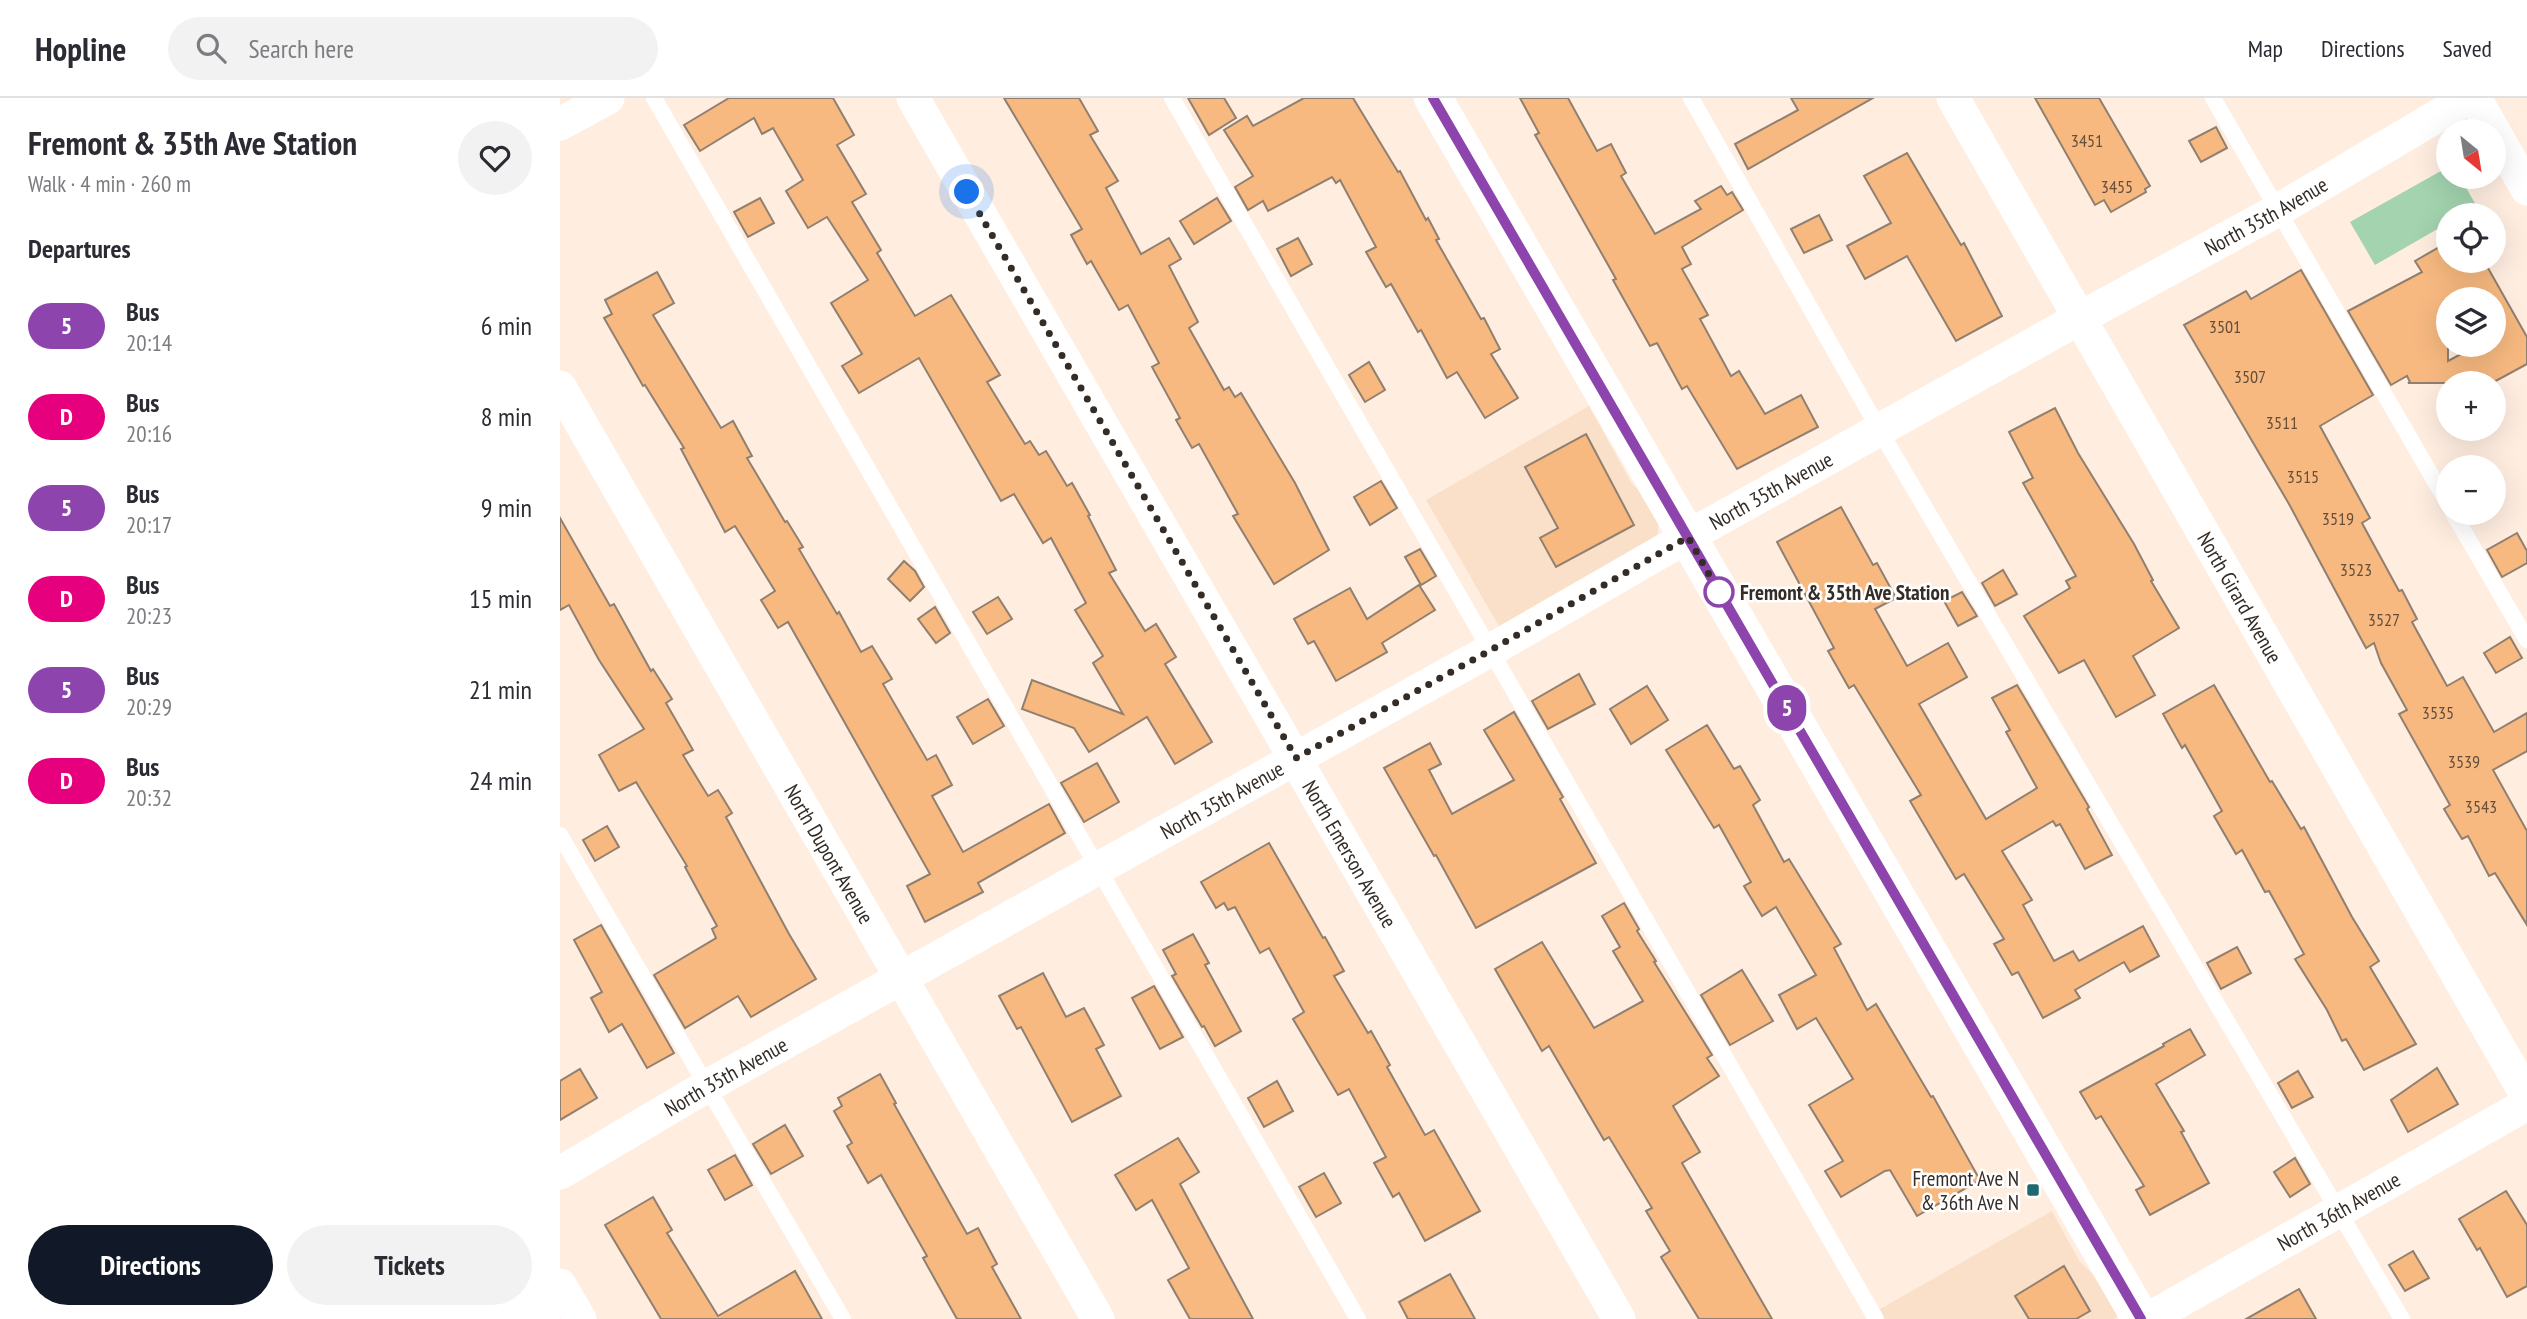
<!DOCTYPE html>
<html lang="en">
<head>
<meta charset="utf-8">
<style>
	body { margin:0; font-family:"PT Sans Narrow",sans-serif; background:#f2f2f3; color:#2b2b33; height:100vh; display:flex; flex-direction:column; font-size:26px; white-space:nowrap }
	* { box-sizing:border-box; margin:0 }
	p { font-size:23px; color:#7c7c81 }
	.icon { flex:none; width:38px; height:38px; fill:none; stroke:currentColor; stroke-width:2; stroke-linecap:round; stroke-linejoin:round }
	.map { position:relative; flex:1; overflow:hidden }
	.sheet { display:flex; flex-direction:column; background:#fff; width:560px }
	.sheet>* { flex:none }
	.badge { padding:0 14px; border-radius:23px; font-size:24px; line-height:46px }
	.needle { width:46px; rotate:150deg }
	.controls { position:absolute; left:1876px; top:21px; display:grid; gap:14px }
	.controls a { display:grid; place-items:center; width:70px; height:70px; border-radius:50%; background:#fff; box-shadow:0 7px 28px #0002; font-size:35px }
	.you { position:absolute; width:35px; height:35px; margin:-18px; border:5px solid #fff; border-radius:50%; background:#1a73e8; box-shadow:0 0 0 10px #1a73e833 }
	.map>.badge { position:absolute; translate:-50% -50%; box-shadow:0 0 0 4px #fff }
	h2 { padding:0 28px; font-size:26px; line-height:63px }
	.round { display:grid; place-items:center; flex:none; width:74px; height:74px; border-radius:37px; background:#f2f2f3 }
	.summary { display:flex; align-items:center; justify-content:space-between; height:119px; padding:0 28px }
	h1 { font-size:33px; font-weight:700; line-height:52px }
	.button { display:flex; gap:14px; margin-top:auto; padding:14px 28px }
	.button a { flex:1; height:80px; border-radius:42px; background:#111827; color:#fff; font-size:28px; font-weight:700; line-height:80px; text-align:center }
	.button a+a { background:#f2f2f3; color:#2b2b33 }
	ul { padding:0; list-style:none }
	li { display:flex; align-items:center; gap:21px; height:91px; padding:0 28px }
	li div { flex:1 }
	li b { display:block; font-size:26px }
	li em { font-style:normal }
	li .badge { min-width:77px; font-weight:700; text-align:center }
	header { display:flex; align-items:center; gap:42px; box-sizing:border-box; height:98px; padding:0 35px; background:#fff; border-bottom:2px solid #e1e1e2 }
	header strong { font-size:33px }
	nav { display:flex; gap:38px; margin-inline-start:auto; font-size:24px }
	.search { width:490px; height:63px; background:#f2f2f3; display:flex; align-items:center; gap:18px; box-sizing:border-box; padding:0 24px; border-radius:38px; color:#7c7c81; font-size:26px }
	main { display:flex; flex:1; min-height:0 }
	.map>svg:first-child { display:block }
	.built { fill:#fae0c9 }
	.green { fill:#a3d3af }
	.building { fill:#f7b980; stroke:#917f6f; stroke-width:2; fill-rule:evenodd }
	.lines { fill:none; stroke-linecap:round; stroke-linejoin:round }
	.lane { stroke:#fff; stroke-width:16 }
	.street { stroke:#fff; stroke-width:33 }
	.secondary { stroke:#fff; stroke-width:38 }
	.line-casing { stroke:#fff; stroke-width:16 }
	.line { stroke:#8e44ad; stroke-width:10 }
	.walk { stroke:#342c26; stroke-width:7; stroke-dasharray:0 12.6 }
	.stop-dot { fill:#fff; stroke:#8e44ad; stroke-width:3.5 }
	.poi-dot { fill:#1d696f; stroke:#fff; stroke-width:2.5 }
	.labels { text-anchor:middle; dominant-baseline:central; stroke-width:5; stroke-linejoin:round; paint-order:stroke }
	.number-label { font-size:18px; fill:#654f3c }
	.street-label { font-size:21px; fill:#342c26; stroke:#fff }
	.stop-label { font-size:21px; font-weight:bold; fill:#342c26; stroke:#fff; text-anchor:start }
	.poi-label { font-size:21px; fill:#342c26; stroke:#fff; text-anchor:end }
</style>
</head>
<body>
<header>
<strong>Hopline</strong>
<div class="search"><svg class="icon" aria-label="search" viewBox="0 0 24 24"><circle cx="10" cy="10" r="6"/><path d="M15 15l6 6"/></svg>Search here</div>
<nav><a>Map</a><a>Directions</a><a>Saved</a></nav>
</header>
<main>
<section class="sheet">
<div class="summary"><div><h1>Fremont &amp; 35th Ave Station</h1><p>Walk · 4 min · 260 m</p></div><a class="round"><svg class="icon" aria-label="heart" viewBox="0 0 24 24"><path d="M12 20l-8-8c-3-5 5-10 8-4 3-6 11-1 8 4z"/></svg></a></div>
<h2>Departures</h2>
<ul>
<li><span class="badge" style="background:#8e44ad;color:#fff">5</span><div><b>Bus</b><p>20:14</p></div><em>6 min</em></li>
<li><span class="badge" style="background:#e6007e;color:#fff">D</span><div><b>Bus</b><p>20:16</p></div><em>8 min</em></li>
<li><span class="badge" style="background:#8e44ad;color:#fff">5</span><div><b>Bus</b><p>20:17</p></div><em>9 min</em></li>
<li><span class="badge" style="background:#e6007e;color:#fff">D</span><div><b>Bus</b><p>20:23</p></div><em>15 min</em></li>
<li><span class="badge" style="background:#8e44ad;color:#fff">5</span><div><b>Bus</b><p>20:29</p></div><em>21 min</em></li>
<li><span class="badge" style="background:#e6007e;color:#fff">D</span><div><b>Bus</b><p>20:32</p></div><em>24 min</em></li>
</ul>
<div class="button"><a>Directions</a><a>Tickets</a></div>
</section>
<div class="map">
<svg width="1967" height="1221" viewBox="0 0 1967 1221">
	<rect width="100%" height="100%" fill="#ffeee0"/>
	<g class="built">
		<path d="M 1029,308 L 1072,386 L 1080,393 L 1098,423 L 1098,436 L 1092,446 L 940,530 L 866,402 Z"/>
		<path d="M 1492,1113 L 1520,1164 L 1548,1191 L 1557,1218 L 1554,1221 L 1317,1221 L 1313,1215 Z"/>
	</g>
	<path class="green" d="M 1888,69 L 1888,79 L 1900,79 L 1917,109 L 1902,117 L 1888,117 L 1888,125 L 1815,167 L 1790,124 Z"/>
	<g class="building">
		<path d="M 169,0 L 273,0 L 294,37 L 277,47 L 306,96 L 292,104 L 321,152 L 317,155 L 355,218 L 391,197 L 440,277 L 427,284 L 465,346 L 470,343 L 479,357 L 486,353 L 507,388 L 512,385 L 530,417 L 528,418 L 556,472 L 549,475 L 585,533 L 596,526 L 616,559 L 605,566 L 652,644 L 615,666 L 587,619 L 529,654 L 514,630 L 462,611 L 472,582 L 563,616 L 533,565 L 543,558 L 515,512 L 526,505 L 491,440 L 483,445 L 454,396 L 441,403 L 359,260 L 299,295 L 282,268 L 302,256 L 271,205 L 308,182 L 267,119 L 248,130 L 226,93 L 243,82 L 213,30 L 202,36 L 194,20 L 140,53 L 124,27 Z"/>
		<path d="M 444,0 L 519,0 L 538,33 L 530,37 L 558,83 L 546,90 L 581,156 L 609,140 L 621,161 L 609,168 L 638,224 L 629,230 L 664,292 L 669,289 L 675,299 L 681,295 L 735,385 L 769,452 L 714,486 L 673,418 L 678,416 L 639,346 L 632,350 L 616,322 L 620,320 L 592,269 L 599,265 L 568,207 L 559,212 L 531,163 L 527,166 L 511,137 L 522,131 Z"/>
		<path d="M 628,0 L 664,0 L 676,20 L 649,37 Z"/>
		<path d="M 744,0 L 793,0 L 838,74 L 840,73 L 866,122 L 868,120 L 879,141 L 876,142 L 921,221 L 924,220 L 940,251 L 931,256 L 958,300 L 925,320 L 897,274 L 887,280 L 861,232 L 858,234 L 831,186 L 826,189 L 806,154 L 816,149 L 780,82 L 776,85 L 772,79 L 708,113 L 703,103 L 688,112 L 675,89 L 693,78 L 664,32 L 687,18 L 693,28 Z"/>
		<path d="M 960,0 L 1008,0 L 1037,53 L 1051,46 L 1066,75 L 1061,78 L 1095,136 L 1141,111 L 1135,103 L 1161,88 L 1167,97 L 1172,94 L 1183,112 L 1122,149 L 1131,166 L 1122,171 L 1148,217 L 1140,221 L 1171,278 L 1179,273 L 1205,316 L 1241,297 L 1258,329 L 1177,371 L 1127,288 L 1122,291 L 1097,245 L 1090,248 L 1053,182 L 1056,181 L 975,37 L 979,35 Z"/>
		<path d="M 1231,0 L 1313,0 L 1188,71 L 1175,46 L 1238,12 Z"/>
		<path d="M 1475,0 L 1539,0 L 1590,88 L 1585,91 L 1586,94 L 1551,114 L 1544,102 L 1535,107 Z"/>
		<path d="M 1656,29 L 1667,50 L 1641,64 L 1629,43 Z"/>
		<path d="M 1347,55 L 1401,147 L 1404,145 L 1442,218 L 1396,243 L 1347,158 L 1305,181 L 1287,148 L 1331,125 L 1304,78 Z"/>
		<path d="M 200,100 L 214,125 L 188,139 L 174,114 Z"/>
		<path d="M 657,100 L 671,123 L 634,146 L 620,123 Z"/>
		<path d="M 1259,117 L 1272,142 L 1244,155 L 1231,131 Z"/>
		<path d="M 738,140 L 752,166 L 731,178 L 717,151 Z"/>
		<path d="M 1888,144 L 1888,163 L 1924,163 L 1967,239 L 1967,266 L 1932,285 L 1848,285 L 1850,284 L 1847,278 L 1831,287 L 1788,213 L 1862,174 L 1855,163 ZM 1888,201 L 1934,201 L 1934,247 L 1918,247 L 1888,263 Z"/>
		<path d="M 1741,172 L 1813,297 L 1760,328 L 1810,420 L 1802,425 L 1839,493 L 1842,492 L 1857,521 L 1852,524 L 1887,588 L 1903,579 L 1934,634 L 1967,615 L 1967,653 L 1933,672 L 1967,733 L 1967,827 L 1935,775 L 1929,778 L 1908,738 L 1902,741 L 1884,711 L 1890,707 L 1839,616 L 1847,612 L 1821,565 L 1814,545 L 1806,550 L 1729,406 L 1624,227 L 1686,193 L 1691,201 Z"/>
		<path d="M 97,174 L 114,205 L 93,217 L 161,330 L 173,323 L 192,358 L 187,360 L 225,424 L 227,423 L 243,449 L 239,451 L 277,516 L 279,514 L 301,554 L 312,548 L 332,581 L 323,586 L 367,662 L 376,657 L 392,687 L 372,698 L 403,754 L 489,706 L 505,735 L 418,785 L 423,794 L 365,824 L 347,788 L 370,776 L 228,524 L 218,530 L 201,502 L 215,493 L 175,428 L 165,434 L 121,351 L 124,350 L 85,287 L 83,288 L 44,220 L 52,216 L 45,202 Z"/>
		<path d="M 809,264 L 825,292 L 805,304 L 789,277 Z"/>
		<path d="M 1495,310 L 1518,355 L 1574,446 L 1593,482 L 1591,483 L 1619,530 L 1573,558 L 1595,597 L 1556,619 L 1524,562 L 1499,575 L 1464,518 L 1510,490 L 1506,483 L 1516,478 L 1463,385 L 1473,380 L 1449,334 Z"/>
		<path d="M 1026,336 L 1074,427 L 996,469 L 980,440 L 998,430 L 965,369 Z"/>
		<path d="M 821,383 L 837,410 L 810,427 L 794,399 Z"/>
		<path d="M 1281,409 L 1313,467 L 1317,465 L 1336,500 L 1315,511 L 1347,568 L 1388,545 L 1407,579 L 1359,606 L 1426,721 L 1477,690 L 1446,634 L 1450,632 L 1432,600 L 1457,587 L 1529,709 L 1527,711 L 1552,757 L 1525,771 L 1500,726 L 1496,728 L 1493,723 L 1442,753 L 1472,802 L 1463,807 L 1494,863 L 1513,853 L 1519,863 L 1583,828 L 1599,858 L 1570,874 L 1564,864 L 1515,892 L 1520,900 L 1483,920 L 1458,874 L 1452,877 L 1434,846 L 1444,841 L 1404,776 L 1396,781 L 1350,703 L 1361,697 L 1294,587 L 1289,590 L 1268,553 L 1274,550 L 1217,444 Z"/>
		<path d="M 0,420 L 50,508 L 54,506 L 91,573 L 93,571 L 112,601 L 106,605 L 133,652 L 123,657 L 148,698 L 158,692 L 172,715 L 166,719 L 229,836 L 256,881 L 191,919 L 178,898 L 125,930 L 94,877 L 156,840 L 152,831 L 157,828 L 125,769 L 127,768 L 76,684 L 59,693 L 39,657 L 84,631 L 39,562 L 9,507 L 0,512 Z"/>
		<path d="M 1957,435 L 1967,453 L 1967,465 L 1942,479 L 1927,452 Z"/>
		<path d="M 860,451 L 876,478 L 861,487 L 845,459 Z"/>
		<path d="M 344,463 L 355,473 L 364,489 L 350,503 L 328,481 Z"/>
		<path d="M 1443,472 L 1457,496 L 1435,508 L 1422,485 Z"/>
		<path d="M 859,487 L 875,512 L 822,545 L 827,554 L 776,583 L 754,543 L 748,546 L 734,521 L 790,490 L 807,521 Z"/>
		<path d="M 1402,494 L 1417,518 L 1398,528 L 1384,503 Z"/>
		<path d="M 438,499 L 452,521 L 427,536 L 413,514 Z"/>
		<path d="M 375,509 L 390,535 L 376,545 L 358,521 Z"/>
		<path d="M 1950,539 L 1962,560 L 1936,575 L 1924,555 Z"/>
		<path d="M 1019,576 L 1035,606 L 988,631 L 972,603 Z"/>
		<path d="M 1654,587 L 1710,684 L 1712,683 L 1741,731 L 1744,729 L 1792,819 L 1819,863 L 1810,869 L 1856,946 L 1804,972 L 1786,941 L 1782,943 L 1767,912 L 1735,861 L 1744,856 L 1709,793 L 1705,794 L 1682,752 L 1676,756 L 1654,718 L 1662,713 L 1625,647 L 1622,650 L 1603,616 Z"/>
		<path d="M 1087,588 L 1108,622 L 1071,646 L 1050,611 Z"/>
		<path d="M 428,601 L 444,628 L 413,646 L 397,619 Z"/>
		<path d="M 954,614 L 1003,699 L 1000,701 L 1036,765 L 916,830 L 876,757 L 874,758 L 824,670 L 870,645 L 881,666 L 869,672 L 892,716 L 954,682 L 924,632 Z"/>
		<path d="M 1147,627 L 1174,671 L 1180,668 L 1200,702 L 1193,707 L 1224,764 L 1229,761 L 1281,846 L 1274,850 L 1307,912 L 1316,906 L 1371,999 L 1373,998 L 1420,1082 L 1357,1118 L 1330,1072 L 1325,1073 L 1281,1099 L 1265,1073 L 1283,1063 L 1249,1007 L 1293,981 L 1256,920 L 1237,931 L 1219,897 L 1256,877 L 1216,809 L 1202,818 L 1184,788 L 1191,784 L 1159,727 L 1154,730 L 1106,652 Z"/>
		<path d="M 537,665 L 559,704 L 524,724 L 501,685 Z"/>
		<path d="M 47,728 L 59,749 L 35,763 L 23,742 Z"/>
		<path d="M 709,745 L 763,840 L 765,839 L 784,873 L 774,878 L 808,935 L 811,933 L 830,967 L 827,969 L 865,1037 L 874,1032 L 920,1113 L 865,1143 L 839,1095 L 833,1099 L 814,1065 L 826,1059 L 789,991 L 778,997 L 733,921 L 744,914 L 709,850 L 700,855 L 675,809 L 668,812 L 664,805 L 656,810 L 641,784 Z"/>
		<path d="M 1064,805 L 1079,831 L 1077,833 L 1096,863 L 1094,864 L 1152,957 L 1147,960 L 1159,978 L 1113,1008 L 1140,1054 L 1122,1065 L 1212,1221 L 1139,1221 L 1101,1159 L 1110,1153 L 1086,1113 L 1092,1110 L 1049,1039 L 1044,1042 L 989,948 L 982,953 L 935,871 L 982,844 L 1034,930 L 1083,903 L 1053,853 L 1060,849 L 1042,818 Z"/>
		<path d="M 41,827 L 114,955 L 87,970 L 62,926 L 49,934 L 31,900 L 42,894 L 14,842 Z"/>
		<path d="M 633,836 L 649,865 L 645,867 L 681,933 L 655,948 L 644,928 L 642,929 L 612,878 L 616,876 L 603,852 Z"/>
		<path d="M 1677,849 L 1691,875 L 1661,891 L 1647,865 Z"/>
		<path d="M 1182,872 L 1213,923 L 1170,947 L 1141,897 Z"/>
		<path d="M 483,875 L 506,919 L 524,910 L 544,947 L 536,951 L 561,998 L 512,1024 L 461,929 L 457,931 L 439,898 Z"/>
		<path d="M 594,888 L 623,939 L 600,951 L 572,900 Z"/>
		<path d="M 1630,931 L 1645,957 L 1596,986 L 1624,1033 L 1621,1034 L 1649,1085 L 1590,1117 L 1576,1092 L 1584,1088 L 1541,1018 L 1536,1021 L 1520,994 L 1604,948 L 1603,946 Z"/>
		<path d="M 1877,970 L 1898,1006 L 1848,1034 L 1831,1002 Z"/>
		<path d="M 20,971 L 37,1000 L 0,1022 L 0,983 Z"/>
		<path d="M 1738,973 L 1753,999 L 1732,1010 L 1718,985 Z"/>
		<path d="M 320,976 L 336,1005 L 334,1006 L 407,1136 L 418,1130 L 437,1166 L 432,1169 L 461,1221 L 397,1221 L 363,1160 L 367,1158 L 321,1077 L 308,1085 L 287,1048 L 292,1045 L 274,1013 L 282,1008 L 278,1000 Z"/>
		<path d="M 717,983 L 733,1013 L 704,1029 L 688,1000 Z"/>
		<path d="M 225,1027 L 243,1058 L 211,1076 L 193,1046 Z"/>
		<path d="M 618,1040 L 639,1074 L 620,1086 L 693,1221 L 630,1221 L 608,1182 L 629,1170 L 592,1102 L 576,1112 L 555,1077 Z"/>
		<path d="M 175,1057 L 192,1087 L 165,1102 L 148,1072 Z"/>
		<path d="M 1735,1060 L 1750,1086 L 1730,1099 L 1714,1074 Z"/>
		<path d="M 764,1075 L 781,1105 L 756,1119 L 739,1089 Z"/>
		<path d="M 1946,1093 L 1967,1127 L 1967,1188 L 1947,1199 L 1920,1150 L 1917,1152 L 1899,1121 Z"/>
		<path d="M 93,1099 L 112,1132 L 107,1135 L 158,1218 L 235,1173 L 262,1221 L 101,1221 L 45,1127 Z"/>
		<path d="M 1853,1153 L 1869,1180 L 1845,1193 L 1829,1167 Z"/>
		<path d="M 1504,1168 L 1530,1213 L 1516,1221 L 1469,1221 L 1455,1198 Z"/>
		<path d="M 890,1176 L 915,1221 L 848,1221 L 839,1204 Z"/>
		<path d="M 1739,1191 L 1756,1221 L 1686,1221 Z"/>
	</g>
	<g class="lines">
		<g class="lane">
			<path d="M 94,0 L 798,1221"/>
			<path d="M 612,0 L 1316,1221"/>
			<path d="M 1131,0 L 1320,333 L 1842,1221"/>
			<path d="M 1653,0 L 1888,406"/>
			<path d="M 1893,415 L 1967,542"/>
			<path d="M 0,737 L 283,1221"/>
		</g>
		<g class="street">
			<path id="s1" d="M 353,0 L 1059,1221"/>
			<path id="s2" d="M 1393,0 L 1967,998"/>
			<path d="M 1915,0 L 1967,91"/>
			<path d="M 0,26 L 48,0"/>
			<path id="s3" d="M 0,289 L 538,1221"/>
			<path id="s4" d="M 0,1075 L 147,988 L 929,553 L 1127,439 L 1520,220 L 1718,112 L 1908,0"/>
			<path d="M 0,1187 L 20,1221"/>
			<path id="s5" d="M 1588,1221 L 1967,1006"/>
		</g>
		<path class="secondary" d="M 873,0 L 1581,1221"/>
	</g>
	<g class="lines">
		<defs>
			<path id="line" d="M 873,0 L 1581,1221"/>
		</defs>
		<use href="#line" class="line-casing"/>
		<use href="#line" class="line"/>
		<path class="walk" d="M 407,94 L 736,660 L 929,553 L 1128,439 L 1160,496 L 1159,494"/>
	</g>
	<circle class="stop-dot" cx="1159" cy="494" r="14"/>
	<rect class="poi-dot" x="1466" y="1085" width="14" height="14" rx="3.5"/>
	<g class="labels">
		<g class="number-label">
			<text x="1527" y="42">3451</text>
			<text x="1557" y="88">3455</text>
			<text x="1665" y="228">3501</text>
			<text x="1690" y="278">3507</text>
			<text x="1722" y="324">3511</text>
			<text x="1743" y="378">3515</text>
			<text x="1778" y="420">3519</text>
			<text x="1796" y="471">3523</text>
			<text x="1824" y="521">3527</text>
			<text x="1878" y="614">3535</text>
			<text x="1904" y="663">3539</text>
			<text x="1921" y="708">3543</text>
		</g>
		<g class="street-label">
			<text stroke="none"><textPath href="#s4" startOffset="1956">North 35th Avenue</textPath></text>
			<text stroke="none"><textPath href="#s4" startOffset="1390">North 35th Avenue</textPath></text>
			<text stroke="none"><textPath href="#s2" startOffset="576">North Girard Avenue</textPath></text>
			<text stroke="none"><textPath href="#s4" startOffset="760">North 35th Avenue</textPath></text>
			<text stroke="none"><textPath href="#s3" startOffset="539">North Dupont Avenue</textPath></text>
			<text stroke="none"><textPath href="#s1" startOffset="873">North Emerson Avenue</textPath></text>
			<text stroke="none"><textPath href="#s4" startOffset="192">North 35th Avenue</textPath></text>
			<text stroke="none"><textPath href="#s5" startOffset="219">North 36th Avenue</textPath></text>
		</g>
		<g class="stop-label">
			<text x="1180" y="494">Fremont &amp; 35th Ave Station</text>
		</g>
		<g class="poi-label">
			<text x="1459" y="1080">Fremont Ave N<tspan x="1459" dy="24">&amp; 36th Ave N</tspan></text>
		</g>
	</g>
</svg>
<div class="controls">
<a><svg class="needle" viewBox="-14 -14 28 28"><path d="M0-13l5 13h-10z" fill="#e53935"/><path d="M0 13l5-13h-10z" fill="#7c7c81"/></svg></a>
<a><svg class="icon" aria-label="locate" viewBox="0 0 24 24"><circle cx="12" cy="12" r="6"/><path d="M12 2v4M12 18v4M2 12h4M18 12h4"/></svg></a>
<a><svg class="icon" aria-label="layers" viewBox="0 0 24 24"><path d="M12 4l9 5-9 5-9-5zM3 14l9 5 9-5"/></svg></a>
<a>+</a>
<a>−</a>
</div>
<div class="you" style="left:407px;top:94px"></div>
<b class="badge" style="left:1227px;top:610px;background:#8e44ad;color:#fff">5</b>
</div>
</main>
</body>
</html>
